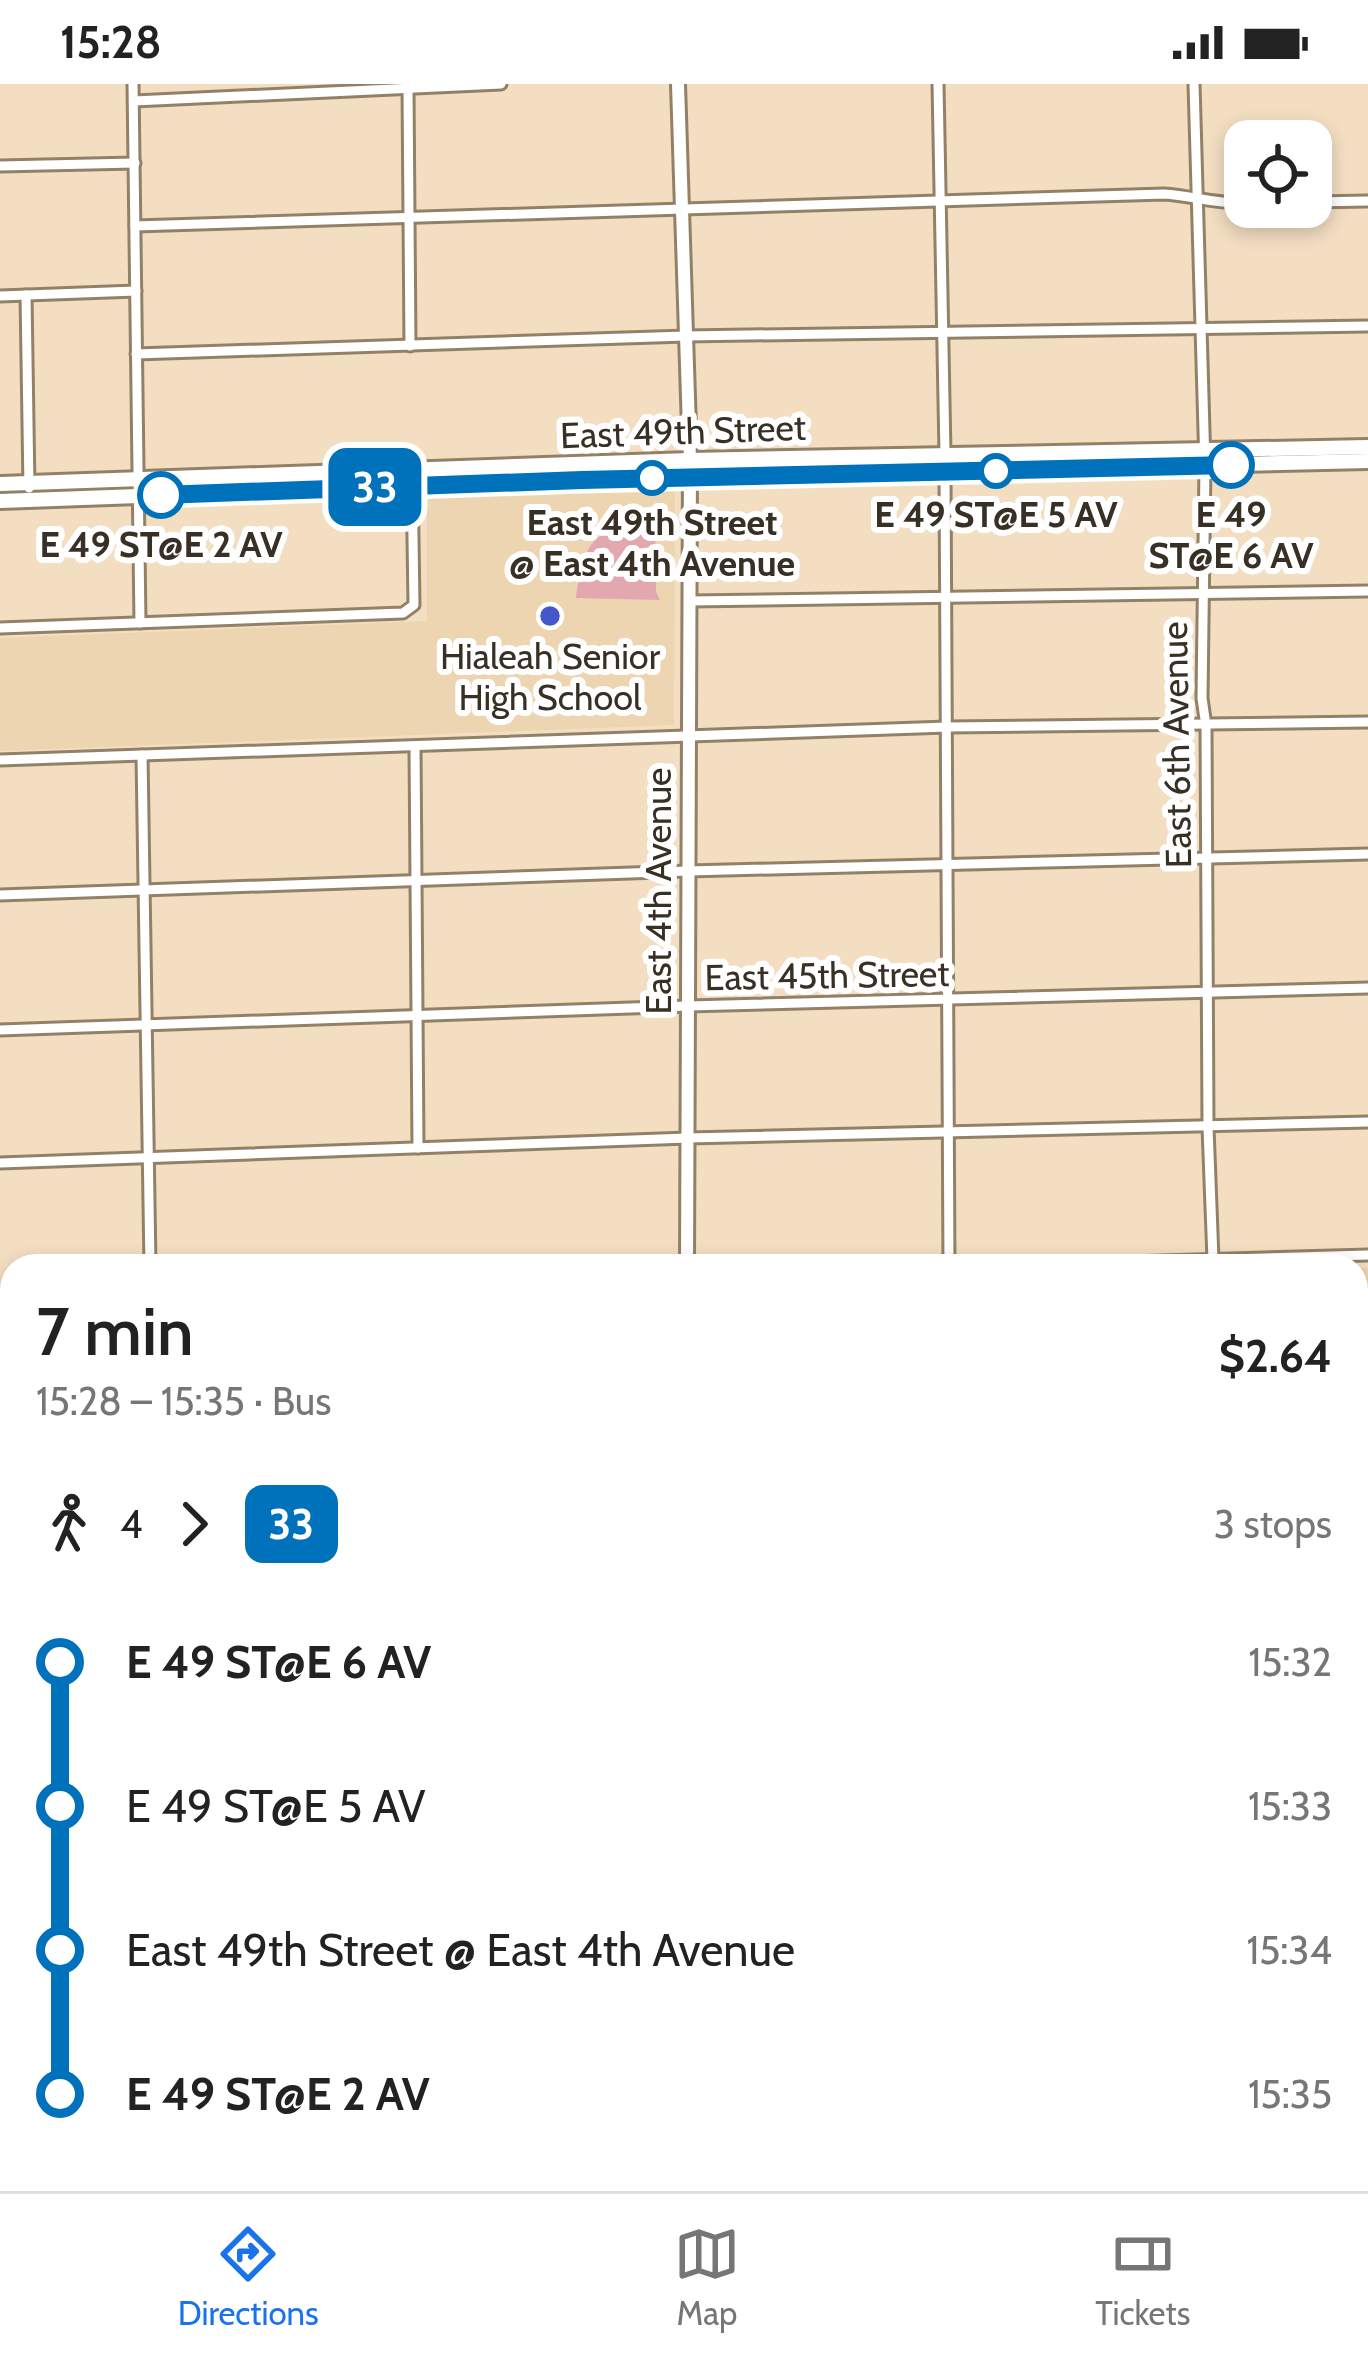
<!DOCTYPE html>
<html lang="en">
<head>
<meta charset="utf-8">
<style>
	body { margin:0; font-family:Cabin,sans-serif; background:#f2f2f2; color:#222; height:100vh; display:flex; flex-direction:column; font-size:45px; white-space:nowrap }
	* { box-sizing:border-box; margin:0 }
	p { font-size:39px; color:#767676 }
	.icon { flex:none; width:66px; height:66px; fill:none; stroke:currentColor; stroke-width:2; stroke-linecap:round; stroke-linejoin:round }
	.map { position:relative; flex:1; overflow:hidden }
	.panel { position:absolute; left:0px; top:1170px; width:1368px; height:939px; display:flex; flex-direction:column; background:#fff; border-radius:36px 36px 0 0; box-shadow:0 6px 18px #0003 }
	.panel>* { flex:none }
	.badge { padding:0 24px; border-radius:18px; font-size:42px; line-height:78px }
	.buttons { position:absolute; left:1224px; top:36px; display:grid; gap:24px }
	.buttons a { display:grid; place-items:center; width:108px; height:108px; border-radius:24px; background:#fff; box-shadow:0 6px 18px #0003; font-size:60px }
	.map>.badge { position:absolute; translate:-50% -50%; box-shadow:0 0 0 6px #fff }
	.legs { display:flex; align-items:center; gap:18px; height:132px; padding:0 36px; font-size:39px }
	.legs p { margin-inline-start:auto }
	.summary { display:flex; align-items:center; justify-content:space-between; height:204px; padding:0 36px }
	h1 { font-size:66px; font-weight:600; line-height:90px }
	ul { padding:0 36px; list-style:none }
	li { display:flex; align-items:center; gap:42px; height:144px; font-size:45px }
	li i { display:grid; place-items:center; width:18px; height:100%; margin:0 15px; background:currentColor }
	li i::after { content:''; width:30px; height:30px; margin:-15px; border:9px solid; border-radius:50%; background:#fff }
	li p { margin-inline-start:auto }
	li:first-child i { background:linear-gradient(#0000 50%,currentColor 0) }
	li:last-child i { background:linear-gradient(currentColor 50%,#0000 0) }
	.status { display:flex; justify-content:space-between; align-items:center; height:84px; padding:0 60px; background:#fff; direction:ltr }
	.status svg { height:33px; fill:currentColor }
	.tabs { display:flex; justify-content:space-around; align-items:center; height:168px; border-top:3px solid #e0e0e0; background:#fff; font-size:33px; color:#767676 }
	.tabs a { display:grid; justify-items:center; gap:6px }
	.tabs .current { color:#1a73e8 }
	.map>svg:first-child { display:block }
	.built { fill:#eed5b2 }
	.green { fill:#e2a7af }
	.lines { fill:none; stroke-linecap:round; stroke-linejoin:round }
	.street-casing { stroke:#938167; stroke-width:15 }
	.secondary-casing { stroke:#938167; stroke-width:18 }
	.primary-casing { stroke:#938167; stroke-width:20 }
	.street { stroke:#fff; stroke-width:9 }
	.secondary { stroke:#fff; stroke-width:12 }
	.primary { stroke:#fff; stroke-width:14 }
	.line-1-casing { stroke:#fff; stroke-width:27 }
	.line-1 { stroke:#0072bc; stroke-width:18 }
	.stop-1-dot { fill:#fff; stroke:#0072bc; stroke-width:6 }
	.poi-dot { fill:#4557cb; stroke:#fff; stroke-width:4.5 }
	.labels { text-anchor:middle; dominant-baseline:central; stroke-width:12; stroke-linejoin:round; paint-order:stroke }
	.street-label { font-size:36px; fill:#383025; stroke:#fff }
	.stop-label { font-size:36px; font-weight:bold; fill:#383025; stroke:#fff }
	.poi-label { font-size:36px; fill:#383025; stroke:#fff }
</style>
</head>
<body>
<div class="status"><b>15:28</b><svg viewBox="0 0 49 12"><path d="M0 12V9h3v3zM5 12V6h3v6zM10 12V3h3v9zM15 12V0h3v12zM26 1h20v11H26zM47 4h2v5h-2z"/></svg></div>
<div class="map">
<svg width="1368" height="2107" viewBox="0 0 1368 2107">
	<rect width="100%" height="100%" fill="#f3dec2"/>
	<g class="built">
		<path d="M 675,404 L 674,641 L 0,667 L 0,554 L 427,537 L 427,416 L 436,410 Z"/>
		<path d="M 1356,1184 L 1368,1184 L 1368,1291 L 1356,1292 Z"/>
	</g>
	<path class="green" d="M 655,436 L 656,508 L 660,516 L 576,514 C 584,453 595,445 655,436 Z"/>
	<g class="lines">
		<defs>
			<g id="street">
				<path d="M 133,0 L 140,539"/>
				<path d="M 938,0 L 945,370"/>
				<path d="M 1194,0 L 1205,382 L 1202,614 L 1206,642 L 1208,1043 L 1213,1176"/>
				<path d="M 408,4 L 410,262"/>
				<path d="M 134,17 L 501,0"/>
				<path d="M 0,82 L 135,79"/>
				<path d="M 1311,118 L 1368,117"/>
				<path d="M 135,142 L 1164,110 C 1193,112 1216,120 1245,119"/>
				<path d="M 26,211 L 29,404"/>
				<path d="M 0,212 L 136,207"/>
				<path d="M 136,270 L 686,252 L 1368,242"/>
				<path d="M 945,388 L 949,1182"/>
				<path d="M 690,517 L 1368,507"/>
				<path d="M 0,544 L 403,529 L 414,521 L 412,386"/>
				<path d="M 415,662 L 418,1064"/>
				<path d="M 142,671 L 150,1182"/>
				<path d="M 0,676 L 947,643 L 1368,638"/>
				<path d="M 0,811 L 688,787 L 1368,770"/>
				<path d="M 0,946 L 688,922 L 1368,904"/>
				<path d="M 0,1079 L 688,1054 L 1368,1038"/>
				<path d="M 990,1182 L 1368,1171"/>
				<path d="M 0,1214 L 12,1214"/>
				<path d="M 1356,1305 L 1368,1305"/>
				<path d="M 0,1350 L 12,1350"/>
				<path d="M 1356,1571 L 1368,1571"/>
				<path d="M 0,1618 L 12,1618"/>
				<path d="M 1356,1705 L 1368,1705"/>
				<path d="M 0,1752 L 12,1751"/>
				<path d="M 1356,1840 L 1368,1839"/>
				<path d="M 0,1884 L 12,1883"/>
				<path d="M 1356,1974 L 1368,1974"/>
				<path d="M 0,2020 L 12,2020"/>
				<path d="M 164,2097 L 165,2107"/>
				<path d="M 950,2107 L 950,2097"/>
				<path d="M 1241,2107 L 1368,2104"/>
			</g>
			<g id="secondary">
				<path d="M 678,0 L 690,376 L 687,1182"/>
				<path d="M 1356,1435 L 1368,1435"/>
				<path d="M 0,1484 L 12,1483"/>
				<path d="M 1217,2097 L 1217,2107"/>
				<path d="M 685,2107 L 685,2097"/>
			</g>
			<g id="primary">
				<path d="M 0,400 L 690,376 L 1368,363"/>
				<path d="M 0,417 L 582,396 L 1368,377"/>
			</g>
		</defs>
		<use href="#street" class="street-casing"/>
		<use href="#secondary" class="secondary-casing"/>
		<use href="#primary" class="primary-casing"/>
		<use href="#street" class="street"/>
		<use href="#secondary" class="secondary"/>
		<use href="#primary" class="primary"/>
	</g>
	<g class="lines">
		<defs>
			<path id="line-1" d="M 161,411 L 582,396 L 1231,381"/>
		</defs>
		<use href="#line-1" class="line-1-casing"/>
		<use href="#line-1" class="line-1"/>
	</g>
	<g class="stop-1-dot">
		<circle cx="1231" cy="381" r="21"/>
		<circle cx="996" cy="387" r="15"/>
		<circle cx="652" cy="394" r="15"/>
		<circle cx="161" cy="411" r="21"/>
	</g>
	<circle class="poi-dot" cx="550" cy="532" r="12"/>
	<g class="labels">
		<g class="street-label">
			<text transform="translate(683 347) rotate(-2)">East 49th Street</text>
			<text transform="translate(1176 661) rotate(-91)">East 6th Avenue</text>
			<text transform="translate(658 807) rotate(-90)">East 4th Avenue</text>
			<text transform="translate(827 891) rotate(-1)">East 45th Street</text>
		</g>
		<g class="stop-label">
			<text x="996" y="430">E 49 ST@E 5 AV</text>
			<text x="1231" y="430">E 49<tspan x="1231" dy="41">ST@E 6 AV</tspan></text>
			<text x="652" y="438">East 49th Street<tspan x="652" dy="41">@ East 4th Avenue</tspan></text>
			<text x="161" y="460">E 49 ST@E 2 AV</text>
		</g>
		<g class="poi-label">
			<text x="550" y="572">Hialeah Senior<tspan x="550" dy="41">High School</tspan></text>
		</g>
	</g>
</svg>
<div class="buttons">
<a><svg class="icon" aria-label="locate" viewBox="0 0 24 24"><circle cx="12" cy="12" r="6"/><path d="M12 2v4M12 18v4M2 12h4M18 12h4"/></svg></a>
</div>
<b class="badge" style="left:375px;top:403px;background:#0072bc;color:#fff">33</b>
<section class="panel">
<div class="summary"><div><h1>7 min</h1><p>15:28 – 15:35 · Bus</p></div><b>$2.64</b></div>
<div class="legs"><svg class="icon" aria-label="walk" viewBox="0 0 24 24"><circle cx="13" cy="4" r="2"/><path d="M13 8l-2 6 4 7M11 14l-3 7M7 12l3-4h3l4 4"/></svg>4<svg class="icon" aria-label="forward" viewBox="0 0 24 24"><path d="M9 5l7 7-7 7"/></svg><b class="badge" style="background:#0072bc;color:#fff">33</b><p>3 stops</p></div>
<ul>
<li><i style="color:#0072bc"></i><b>E 49 ST@E 6 AV</b><p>15:32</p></li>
<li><i style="color:#0072bc"></i><span>E 49 ST@E 5 AV</span><p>15:33</p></li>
<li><i style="color:#0072bc"></i><span>East 49th Street @ East 4th Avenue</span><p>15:34</p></li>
<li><i style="color:#0072bc"></i><b>E 49 ST@E 2 AV</b><p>15:35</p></li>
</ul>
</section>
</div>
<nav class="tabs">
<a class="current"><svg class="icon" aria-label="directions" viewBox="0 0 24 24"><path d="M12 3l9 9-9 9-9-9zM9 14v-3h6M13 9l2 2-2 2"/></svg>Directions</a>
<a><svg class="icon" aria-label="map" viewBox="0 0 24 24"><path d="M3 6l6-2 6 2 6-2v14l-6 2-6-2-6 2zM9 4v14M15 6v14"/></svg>Map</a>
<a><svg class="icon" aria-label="tickets" viewBox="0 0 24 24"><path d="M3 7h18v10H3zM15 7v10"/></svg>Tickets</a>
</nav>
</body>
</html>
